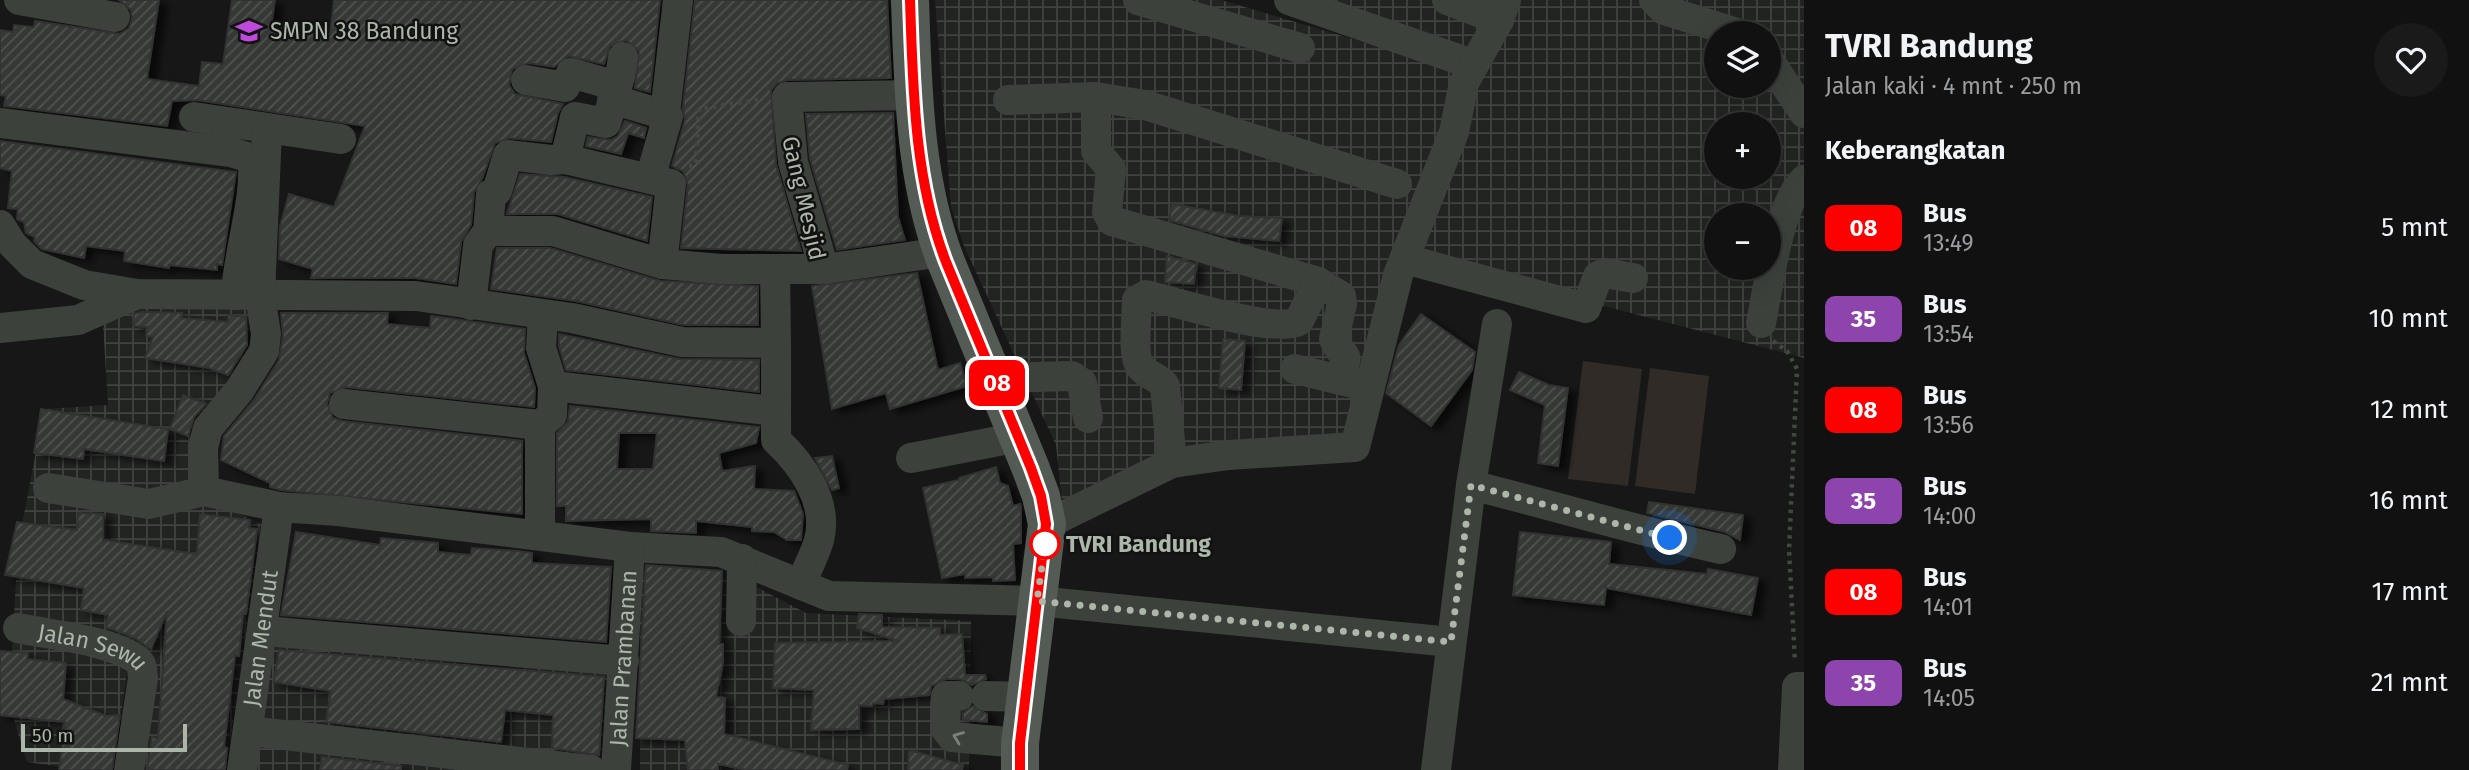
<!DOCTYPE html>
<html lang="id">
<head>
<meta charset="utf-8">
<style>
	body { margin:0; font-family:"Fira Sans",sans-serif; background:#191a19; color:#f1f3f6; height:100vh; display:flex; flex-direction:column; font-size:26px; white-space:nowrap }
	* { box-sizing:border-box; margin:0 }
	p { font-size:23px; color:#9c9d9f }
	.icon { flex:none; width:38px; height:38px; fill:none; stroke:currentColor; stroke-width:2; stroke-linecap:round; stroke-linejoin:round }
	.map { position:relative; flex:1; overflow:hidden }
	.side { display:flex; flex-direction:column; background:#101110; width:665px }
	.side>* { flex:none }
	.badge { padding:0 14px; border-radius:10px; font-size:24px; line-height:46px }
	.controls { position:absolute; left:1704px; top:21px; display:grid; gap:14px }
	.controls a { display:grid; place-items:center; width:77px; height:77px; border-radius:50%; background:#101110; box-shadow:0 7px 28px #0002,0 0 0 2px #303130; font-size:35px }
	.scale { position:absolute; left:21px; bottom:18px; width:166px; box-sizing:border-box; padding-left:7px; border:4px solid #acb6a9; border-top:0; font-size:19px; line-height:24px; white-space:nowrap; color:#acb6a9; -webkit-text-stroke:5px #111211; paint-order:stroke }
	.you { position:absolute; width:35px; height:35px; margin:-18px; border:5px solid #fff; border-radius:50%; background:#1a73e8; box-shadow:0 0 0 10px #1a73e833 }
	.map>.badge { position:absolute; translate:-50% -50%; box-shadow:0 0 0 4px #fff }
	h2 { padding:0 21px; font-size:26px; line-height:63px }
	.round { display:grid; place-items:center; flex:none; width:74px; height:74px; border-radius:37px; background:#191a19 }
	.summary { display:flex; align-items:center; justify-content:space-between; height:119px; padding:0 21px }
	h1 { font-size:33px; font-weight:700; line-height:52px }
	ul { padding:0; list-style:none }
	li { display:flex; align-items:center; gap:21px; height:91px; padding:0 21px }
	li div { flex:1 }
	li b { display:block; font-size:26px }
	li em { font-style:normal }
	li .badge { min-width:77px; font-weight:700; text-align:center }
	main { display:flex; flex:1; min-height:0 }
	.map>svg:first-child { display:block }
	.industrial { fill:url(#industrial-grid); fill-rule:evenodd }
	.pitch { fill:#312b28 }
	.building { fill:url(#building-hatch); stroke:#303330; stroke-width:2; fill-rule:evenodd; filter:url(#shadow) }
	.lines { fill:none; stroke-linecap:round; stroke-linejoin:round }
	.path { stroke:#424841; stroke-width:4.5; stroke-dasharray:3.5 5; stroke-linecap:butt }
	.minor { stroke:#3c413c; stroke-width:30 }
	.major { stroke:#545a54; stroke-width:38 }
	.oneway { stroke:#7a8178 }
	.line-casing { stroke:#fff; stroke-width:16 }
	.line { stroke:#f00; stroke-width:10 }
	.walk { stroke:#acb6a9; stroke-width:7; stroke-dasharray:0 12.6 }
	.stop-dot { fill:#fff; stroke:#f00; stroke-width:3.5 }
	.labels { text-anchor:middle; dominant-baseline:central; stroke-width:5; stroke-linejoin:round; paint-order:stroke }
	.poi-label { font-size:23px; fill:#acb6a9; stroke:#111211; text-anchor:start }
	.street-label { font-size:23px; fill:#acb6a9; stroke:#111211 }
	.stop-label { font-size:23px; font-weight:bold; fill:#acb6a9; stroke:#111211; text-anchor:start }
</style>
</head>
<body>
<main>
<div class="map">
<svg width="1804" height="770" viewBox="0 0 1804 770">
	<defs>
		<pattern id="industrial-grid" width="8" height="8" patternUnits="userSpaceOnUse" patternTransform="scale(1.75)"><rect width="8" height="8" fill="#222422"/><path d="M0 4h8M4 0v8" fill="none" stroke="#3f423f"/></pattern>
		<pattern id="building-hatch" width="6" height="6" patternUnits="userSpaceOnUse" patternTransform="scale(1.75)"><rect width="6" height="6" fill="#363936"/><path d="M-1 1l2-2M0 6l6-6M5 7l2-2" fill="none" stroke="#505350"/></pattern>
		<filter id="shadow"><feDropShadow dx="8" dy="4.5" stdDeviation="3.5" flood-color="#0009"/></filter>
	</defs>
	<rect width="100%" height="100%" fill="#161716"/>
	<g class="industrial">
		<path d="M 935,0 L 1221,0 L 1441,65 L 1312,0 L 1804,0 L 1804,358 L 1408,255 L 1340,444 L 1208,448 L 1062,502 L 1056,445 L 964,246 L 951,207 ZM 1717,33 L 1769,33 L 1769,86 L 1717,86 ZM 1717,124 L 1769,124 L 1769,177 L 1717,177 ZM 1717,215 L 1769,215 L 1769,268 L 1717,268 Z"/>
		<path d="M 102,308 L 245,308 L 252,319 L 243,356 L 213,405 L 200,496 L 263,525 L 226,770 L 140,770 L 130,652 L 113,770 L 84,770 L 27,762 L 9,704 L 18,546 L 44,409 L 108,405 Z"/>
		<path d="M 640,570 L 739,578 L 806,613 L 971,621 L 969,770 L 640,770 Z"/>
		<path d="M 267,640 L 505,669 L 612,666 L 610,764 L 260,726 Z"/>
		<path d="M 256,745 L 480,770 L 253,770 Z"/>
	</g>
	<g class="pitch">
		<path d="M 1583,361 L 1642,369 L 1628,486 L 1568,479 Z"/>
		<path d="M 1650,368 L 1709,376 L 1695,494 L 1635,486 Z"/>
	</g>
	<g class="building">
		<path d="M 119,0 L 159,0 L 147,79 L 199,86 L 202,62 L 223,64 L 232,0 L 275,0 L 271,26 L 330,35 L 334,0 L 660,0 L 650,92 L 635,88 L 639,51 L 626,40 L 610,46 L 604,64 L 568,56 L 554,67 L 528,63 L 512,69 L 509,85 L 515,94 L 563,104 L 558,113 L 551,142 L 509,138 L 495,143 L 482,179 L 474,192 L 471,225 L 461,242 L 456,284 L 416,278 L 311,278 L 313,269 L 279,259 L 280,226 L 289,194 L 334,207 L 365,126 L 197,100 L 172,101 L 167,126 L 4,106 L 6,96 L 0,95 L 0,30 L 13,32 L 14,25 L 34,27 L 35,21 L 120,34 L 129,28 L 132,19 L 131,10 Z"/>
		<path d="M 695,0 L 887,0 L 891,78 L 787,80 L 777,83 L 771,90 L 776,164 L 801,251 L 681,248 L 688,185 L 683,171 L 672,166 L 685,120 L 683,108 Z"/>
		<path d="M 893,113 L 898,217 L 905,240 L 837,250 L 810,159 L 806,114 Z"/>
		<path d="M 625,121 L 646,128 L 644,138 L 628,133 L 621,154 L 586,146 L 588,137 L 611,140 L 618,136 Z"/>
		<path d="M 0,141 L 236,172 L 222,265 L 217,264 L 217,270 L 169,265 L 169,268 L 124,261 L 125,251 L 86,246 L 84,258 L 42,249 L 34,241 L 35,237 L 26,233 L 24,222 L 17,219 L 18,209 L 8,208 L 12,171 L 0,168 Z"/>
		<path d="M 520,174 L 564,177 L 652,197 L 647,241 L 558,214 L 507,214 Z"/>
		<path d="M 1172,204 L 1239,216 L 1282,218 L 1279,241 L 1224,236 L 1169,220 Z"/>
		<path d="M 497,248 L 550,248 L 660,281 L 758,286 L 758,325 L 684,325 L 576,301 L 491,289 Z"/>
		<path d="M 1167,256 L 1196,264 L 1194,284 L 1165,282 Z"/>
		<path d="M 917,273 L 938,370 L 960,363 L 967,386 L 890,409 L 886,393 L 832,409 L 812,286 Z"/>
		<path d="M 141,312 L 182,313 L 181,318 L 228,322 L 228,315 L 246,317 L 247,345 L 228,375 L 209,368 L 145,358 L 153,337 L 146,336 L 147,327 L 133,326 L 134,314 Z"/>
		<path d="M 281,313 L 388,313 L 387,324 L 430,328 L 431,316 L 525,329 L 524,353 L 535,388 L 534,407 L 346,387 L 330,393 L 327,403 L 333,418 L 342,421 L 522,441 L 522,514 L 281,490 L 270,487 L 270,483 L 221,460 L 224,436 L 254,400 L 279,360 L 283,336 Z"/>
		<path d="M 1421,314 L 1475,352 L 1472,370 L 1431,426 L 1386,393 L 1399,345 Z"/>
		<path d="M 559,334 L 679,359 L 759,360 L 759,392 L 566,370 L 559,346 Z"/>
		<path d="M 1223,339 L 1245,341 L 1241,390 L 1219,388 Z"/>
		<path d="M 1519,372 L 1549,385 L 1568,388 L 1558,466 L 1538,463 L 1545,405 L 1510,390 Z"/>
		<path d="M 183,395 L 206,404 L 194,417 L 188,436 L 170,429 Z"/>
		<path d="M 570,406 L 759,427 L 756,443 L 719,453 L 722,471 L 755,466 L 754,489 L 794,491 L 803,514 L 801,540 L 787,540 L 774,532 L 752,531 L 752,527 L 696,521 L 696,533 L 651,531 L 651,519 L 566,521 L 566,506 L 557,506 L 557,433 L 568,422 ZM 619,433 L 657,433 L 653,469 L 617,469 Z"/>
		<path d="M 41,409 L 168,429 L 164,461 L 84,449 L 83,459 L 34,453 Z"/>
		<path d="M 832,456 L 839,488 L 832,490 L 815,458 Z"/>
		<path d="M 996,467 L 1000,483 L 1008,486 L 1013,506 L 1020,504 L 1021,508 L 1021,543 L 1013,544 L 1015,580 L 993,581 L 993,577 L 965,578 L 965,574 L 942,578 L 923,488 L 959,480 L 959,478 Z"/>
		<path d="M 1649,502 L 1743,515 L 1740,540 L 1725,532 L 1647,513 Z"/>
		<path d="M 78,513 L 103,514 L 103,540 L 197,554 L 200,514 L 250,520 L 249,528 L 257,529 L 246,614 L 243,614 L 239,656 L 235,655 L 224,747 L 227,748 L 225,770 L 147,770 L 152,737 L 158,738 L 167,611 L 151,649 L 133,637 L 106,627 L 108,615 L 81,610 L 84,588 L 5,575 L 17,522 L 77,530 Z"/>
		<path d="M 296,532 L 380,545 L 381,538 L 438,543 L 438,552 L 471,555 L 472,548 L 518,551 L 532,553 L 532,563 L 611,567 L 606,642 L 281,615 Z"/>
		<path d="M 1520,532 L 1611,542 L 1609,564 L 1707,574 L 1708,569 L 1758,578 L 1751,615 L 1606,588 L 1604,605 L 1513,595 Z"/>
		<path d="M 646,565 L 722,571 L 719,644 L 723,644 L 723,663 L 716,697 L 725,698 L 724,734 L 848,765 L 847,770 L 746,770 L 718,764 L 718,770 L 688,770 L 685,740 L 636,738 Z"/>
		<path d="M 859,614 L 882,615 L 882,627 L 940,628 L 940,635 L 962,634 L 965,675 L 985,675 L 986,679 L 972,685 L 960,679 L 945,679 L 931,686 L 929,695 L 884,699 L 883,704 L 873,703 L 872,706 L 859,705 L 859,729 L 811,730 L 814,690 L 773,688 L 775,643 L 899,641 L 857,628 Z"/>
		<path d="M 279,650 L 604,677 L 599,755 L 552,748 L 553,715 L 505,710 L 501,742 L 326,722 L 331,691 L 274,682 Z"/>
		<path d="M 0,651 L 28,653 L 27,659 L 66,663 L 63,699 L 106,716 L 120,715 L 112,770 L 59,770 L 65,722 L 0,715 Z"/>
		<path d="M 973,706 L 987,714 L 987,722 L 963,720 L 963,713 Z"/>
		<path d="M 909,750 L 963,765 L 962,770 L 908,770 Z"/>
		<path d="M 322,757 L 401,766 L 401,770 L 320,770 Z"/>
	</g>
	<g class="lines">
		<g class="path">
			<path d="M 689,166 L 694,166 L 696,161 L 699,109 L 763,99"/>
			<path d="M 1773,341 L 1787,351 L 1797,369 L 1789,550 L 1795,662"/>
		</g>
		<g class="minor">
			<path d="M 19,0 L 115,17"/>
			<path d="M 1138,0 L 1300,48"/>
			<path d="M 1289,0 L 1472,64"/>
			<path d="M 1447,0 L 1499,20"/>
			<path d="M 1654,0 L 1664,10 L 1737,33"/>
			<path d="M 1769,60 L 1804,113"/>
			<path d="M 526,80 L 565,87 L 571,73 L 617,86"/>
			<path d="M 1096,97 L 1096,151 L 1111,169 L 1107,212 L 1112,221 L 1318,282 L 1341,296 L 1342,304 L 1334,339 C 1344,363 1351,346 1340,380"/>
			<path d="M 612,99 L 668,116 L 650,179 L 671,184 L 662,264"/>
			<path d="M 1008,100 L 1096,97 L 1145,105 L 1397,184"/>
			<path d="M 665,113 L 678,0"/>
			<path d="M 194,117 L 341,139"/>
			<path d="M 0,123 L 231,152 L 253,159 C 256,204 238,250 236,295"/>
			<path d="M 565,159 L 575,117 L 606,123 L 620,77 L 623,57"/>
			<path d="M 0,225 L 12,244 L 32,264 L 84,285 L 137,294 L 416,296 L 572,318 L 682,342 L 776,343 L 776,440 C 802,464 829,502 819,540 C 815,555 806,570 801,585"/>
			<path d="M 488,231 L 553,231 L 662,264 L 722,269 L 824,269 L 793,162 L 787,97 L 915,95"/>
			<path d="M 1405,259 L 1586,308 L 1598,276 L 1605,273 L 1633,278"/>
			<path d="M 824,269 L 942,252"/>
			<path d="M 775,270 L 776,343"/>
			<path d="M 471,305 L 478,245 L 488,231 L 491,194 L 497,191 L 508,155 L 551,160 L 565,159 L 650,179"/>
			<path d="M 1761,323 C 1768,288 1779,203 1804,180"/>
			<path d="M 0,328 L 78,320 L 137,294"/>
			<path d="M 1295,369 L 1357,384"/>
			<path d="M 995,378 L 1072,376 L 1082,383 L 1088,418"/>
			<path d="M 553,386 L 775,411"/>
			<path d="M 344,404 L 540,425"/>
			<path d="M 911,458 L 1019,437"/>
			<path d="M 1172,463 L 1165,386 C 1158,376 1145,375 1140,366 C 1132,355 1137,315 1137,300 L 1146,295 C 1175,302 1276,334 1299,321 L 1318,282"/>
			<path d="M 1471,485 C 1555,506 1637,531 1721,549"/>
			<path d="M 48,488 L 149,504 L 204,491 L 279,507 L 338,511 L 630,547 L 721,552 L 829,596 L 1037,601 L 1451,642"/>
			<path d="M 204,491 L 203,447 L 208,428 L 239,391 L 264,351 L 266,334 L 260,295 L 267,130"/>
			<path d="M 1047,524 L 1172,463 L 1229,455 L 1355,447 L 1398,275 L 1454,132 L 1464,83 L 1499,20 L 1506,0"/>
			<path d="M 540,535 L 540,425 L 552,415 L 553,386 L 541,348 L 543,315"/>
			<path d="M 741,621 L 742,559"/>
			<path id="s1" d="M 18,628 C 51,635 109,640 136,659 C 143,664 142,670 143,678 L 129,770"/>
			<path d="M 264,631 L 624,661"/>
			<path d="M 959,696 L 946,696 L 945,728 L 952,737 L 1020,743"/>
			<path d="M 986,696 L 1026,697"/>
			<path d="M 248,731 L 591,770"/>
			<path id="s2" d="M 242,770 L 279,507"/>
			<path id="s3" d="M 616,770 L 630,547"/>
			<path d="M 1436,770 L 1471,485 L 1497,324"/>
			<path d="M 1793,770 L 1797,687 L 1804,687"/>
		</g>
		<path class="major" d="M 910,0 C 913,88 914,179 946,262 L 1031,469 L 1041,496 L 1047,524 L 1020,743 L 1020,770"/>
	</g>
	<defs><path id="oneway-chevron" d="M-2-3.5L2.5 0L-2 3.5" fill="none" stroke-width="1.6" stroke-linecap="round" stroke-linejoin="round" transform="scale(1.75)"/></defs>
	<use class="oneway" href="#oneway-chevron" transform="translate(958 737) rotate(-159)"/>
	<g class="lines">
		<defs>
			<path id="line" d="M 910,0 C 913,88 914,179 946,262 L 1031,468 L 1041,496 L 1046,524 L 1020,743 L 1020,770"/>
		</defs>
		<use href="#line" class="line-casing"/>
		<use href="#line" class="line"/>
		<path class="walk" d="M 1045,544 L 1037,601 L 1451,642 L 1471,485 L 1670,538"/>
	</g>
	<defs>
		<symbol id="school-bare" viewBox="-9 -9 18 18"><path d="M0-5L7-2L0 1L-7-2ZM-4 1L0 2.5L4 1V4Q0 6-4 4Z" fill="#be49dc" stroke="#111211" stroke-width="2.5" paint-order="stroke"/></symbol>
	</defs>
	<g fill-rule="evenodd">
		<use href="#school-bare" x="230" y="12" width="38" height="38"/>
	</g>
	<circle class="stop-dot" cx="1045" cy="544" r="14"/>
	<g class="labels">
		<g class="poi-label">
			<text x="270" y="31">SMPN 38 Bandung</text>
		</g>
		<g class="street-label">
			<text transform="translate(804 198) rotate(77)">Gang Mesjid</text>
			<text stroke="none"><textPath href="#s2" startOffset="133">Jalan Mendut</textPath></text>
			<text stroke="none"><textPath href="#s1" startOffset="77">Jalan Sewu</textPath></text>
			<text stroke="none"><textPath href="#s3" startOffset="112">Jalan Prambanan</textPath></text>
		</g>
		<g class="stop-label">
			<text x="1066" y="544">TVRI Bandung</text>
		</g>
	</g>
</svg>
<div class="controls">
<a><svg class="icon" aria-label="layers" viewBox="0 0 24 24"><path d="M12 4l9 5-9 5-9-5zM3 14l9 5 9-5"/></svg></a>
<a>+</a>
<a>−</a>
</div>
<div class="scale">50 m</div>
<div class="you" style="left:1670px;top:538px"></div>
<b class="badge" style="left:997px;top:383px;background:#f00;color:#fff">08</b>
</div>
<section class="side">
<div class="summary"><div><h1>TVRI Bandung</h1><p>Jalan kaki · 4 mnt · 250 m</p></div><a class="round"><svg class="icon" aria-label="heart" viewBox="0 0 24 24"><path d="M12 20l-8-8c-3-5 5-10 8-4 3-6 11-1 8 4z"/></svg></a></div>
<h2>Keberangkatan</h2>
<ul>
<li><span class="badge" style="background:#f00;color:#fff">08</span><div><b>Bus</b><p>13:49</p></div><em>5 mnt</em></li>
<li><span class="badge" style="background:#8e44ad;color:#fff">35</span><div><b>Bus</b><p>13:54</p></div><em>10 mnt</em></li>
<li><span class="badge" style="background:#f00;color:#fff">08</span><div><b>Bus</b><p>13:56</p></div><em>12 mnt</em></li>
<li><span class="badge" style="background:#8e44ad;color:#fff">35</span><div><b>Bus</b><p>14:00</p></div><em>16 mnt</em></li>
<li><span class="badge" style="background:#f00;color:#fff">08</span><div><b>Bus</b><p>14:01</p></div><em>17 mnt</em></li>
<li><span class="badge" style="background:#8e44ad;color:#fff">35</span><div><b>Bus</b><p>14:05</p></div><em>21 mnt</em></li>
</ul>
</section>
</main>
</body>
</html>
